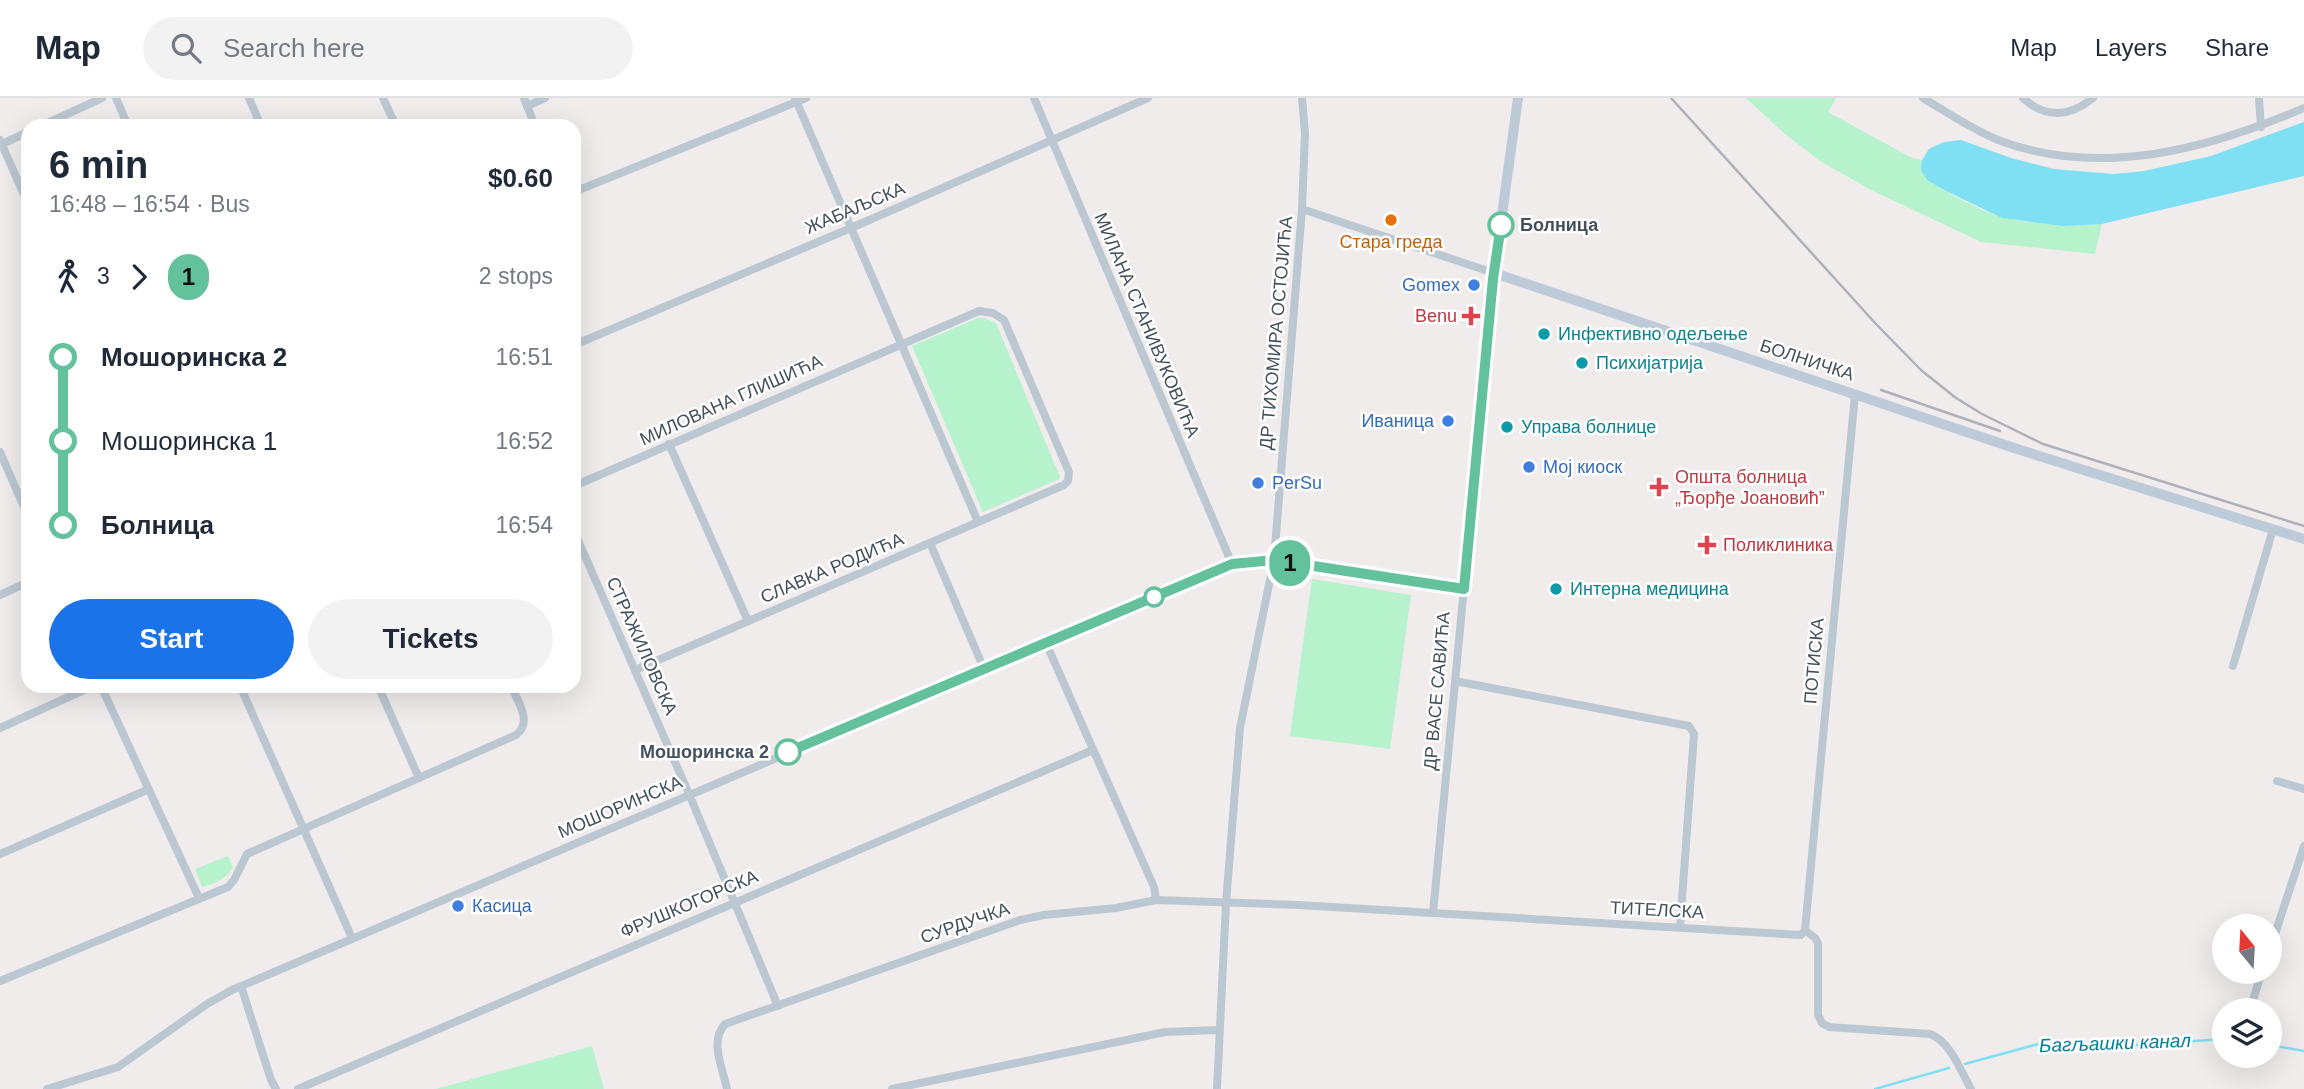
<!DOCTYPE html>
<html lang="en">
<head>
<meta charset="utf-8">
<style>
	body { margin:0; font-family:Arial,sans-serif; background:#f2f2f3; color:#1f2937; height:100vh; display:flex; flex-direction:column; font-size:26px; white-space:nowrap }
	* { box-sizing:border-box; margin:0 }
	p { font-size:23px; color:#747a83 }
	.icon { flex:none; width:38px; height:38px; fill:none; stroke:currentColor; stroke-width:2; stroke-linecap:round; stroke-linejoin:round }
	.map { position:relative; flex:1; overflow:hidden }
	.side { position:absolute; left:21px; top:21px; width:560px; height:574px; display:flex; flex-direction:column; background:#fff; border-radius:21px; box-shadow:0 7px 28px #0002 }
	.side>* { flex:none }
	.badge { padding:0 14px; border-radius:23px; font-size:24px; line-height:46px }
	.needle { width:46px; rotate:342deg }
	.controls { position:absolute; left:2212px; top:816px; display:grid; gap:14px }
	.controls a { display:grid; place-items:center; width:70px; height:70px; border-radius:50%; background:#fff; box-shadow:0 7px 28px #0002; font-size:35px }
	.map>.badge { position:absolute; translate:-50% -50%; box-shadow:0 0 0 4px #fff }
	.legs { display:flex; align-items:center; gap:10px; height:77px; padding:0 28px; font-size:23px }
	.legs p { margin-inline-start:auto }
	.overview { display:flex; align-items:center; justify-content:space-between; height:119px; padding:0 28px }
	h1 { font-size:38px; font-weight:700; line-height:52px }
	.cta { display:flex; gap:14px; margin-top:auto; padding:14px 28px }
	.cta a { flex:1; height:80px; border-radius:42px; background:#1a73e8; color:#fff; font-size:28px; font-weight:700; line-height:80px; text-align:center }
	.cta a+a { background:#f2f2f3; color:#1f2937 }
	ul { padding:0 28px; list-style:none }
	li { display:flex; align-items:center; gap:24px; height:84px; font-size:26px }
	li i { display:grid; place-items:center; width:10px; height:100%; margin:0 9px; background:currentColor }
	li i::after { content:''; width:18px; height:18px; margin:-9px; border:5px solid; border-radius:50%; background:#fff }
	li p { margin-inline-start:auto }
	li:first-child i { background:linear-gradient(#0000 50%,currentColor 0) }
	li:last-child i { background:linear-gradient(currentColor 50%,#0000 0) }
	header { display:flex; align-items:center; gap:42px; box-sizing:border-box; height:98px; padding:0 35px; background:#fff; border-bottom:2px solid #e0e1e3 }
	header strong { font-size:33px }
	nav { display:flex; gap:38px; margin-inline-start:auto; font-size:24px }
	.search { width:490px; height:63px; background:#f2f2f3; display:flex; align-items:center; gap:18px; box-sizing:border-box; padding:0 24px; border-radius:38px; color:#747a83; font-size:26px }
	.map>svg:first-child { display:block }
	.green { fill:#b6f2cb }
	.water { fill:#7fe0f3 }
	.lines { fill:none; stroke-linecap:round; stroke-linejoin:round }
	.stream { stroke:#7fe0f3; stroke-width:2.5 }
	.street { stroke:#bbc8d1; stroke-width:8 }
	.secondary { stroke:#bdcbd8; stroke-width:10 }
	.rail { stroke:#aeb2b8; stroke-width:2.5 }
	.line-1-casing { stroke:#fff; stroke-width:16 }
	.line-1 { stroke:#63c29c; stroke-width:10 }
	.food-dot { fill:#e8710a; stroke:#fff; stroke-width:2.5 }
	.stop-1-dot { fill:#fff; stroke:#63c29c; stroke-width:3.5 }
	.shop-dot { fill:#3f7fe0; stroke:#fff; stroke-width:2.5 }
	.health-dot { fill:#e0444e; stroke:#fff; stroke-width:2.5 }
	.culture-dot { fill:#0f9aa8; stroke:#fff; stroke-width:2.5 }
	.labels { text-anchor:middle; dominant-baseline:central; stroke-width:5; stroke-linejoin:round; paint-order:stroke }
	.street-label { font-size:18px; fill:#43515c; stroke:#fff }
	.stop-label { font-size:18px; font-weight:bold; fill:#43515c; stroke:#fff; text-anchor:start }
	.food-label { font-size:18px; fill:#c56008; stroke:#fff }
	.shop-label { font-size:18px; fill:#366cbe; stroke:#fff; text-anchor:start }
	.health-label { font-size:18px; fill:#be3a42; stroke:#fff; text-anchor:start }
	.culture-label { font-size:18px; fill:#0d838f; stroke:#fff; text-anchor:start }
	.water-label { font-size:19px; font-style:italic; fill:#03809a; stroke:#fff }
</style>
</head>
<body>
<header>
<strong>Map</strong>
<div class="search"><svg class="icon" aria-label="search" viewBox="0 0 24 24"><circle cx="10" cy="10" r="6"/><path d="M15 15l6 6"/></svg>Search here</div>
<nav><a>Map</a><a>Layers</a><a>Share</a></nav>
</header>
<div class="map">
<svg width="2304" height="991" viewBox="0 0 2304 991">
	<rect width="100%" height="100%" fill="#f0ecec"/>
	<g class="green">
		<path d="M 1746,0 L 1836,0 L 1828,14 L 1910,59 L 1922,62 C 1921,70 1921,75 1927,81 C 1937,91 1990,117 2005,120 C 2037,127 2070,127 2102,126 L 2095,156 L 1981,144 L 1871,92 L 1820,63 L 1785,36 Z"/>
		<path d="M 978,220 L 984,220 L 996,225 L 1060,379 L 1059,381 L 983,414 L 912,248 Z"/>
		<path d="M 1312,481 L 1411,497 L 1390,651 L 1290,638 Z"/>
		<path d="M 228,758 L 233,770 C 225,781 215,786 202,789 L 195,771 Z"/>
		<path d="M 592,948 L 604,991 L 436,991 Z"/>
	</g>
	<path class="water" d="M 2304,24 L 2304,78 L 2102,126 L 2063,128 L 2002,120 L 1944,92 L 1927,82 L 1921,72 L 1922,62 L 1929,51 L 1944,44 L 1961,42 L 2011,60 L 2054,71 L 2114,76 L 2144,73 L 2211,58 Z"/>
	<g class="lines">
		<g class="stream">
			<path d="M 2270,947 L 2304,953"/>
			<path d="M 1965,966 L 2038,946 L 2137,947 L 2224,941"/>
			<path d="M 1875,991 L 1949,970"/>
		</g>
		<g class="street">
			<path d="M 116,0 L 128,28"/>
			<path d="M 249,0 L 261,28"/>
			<path d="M 383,0 L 396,28"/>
			<path d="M 524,0 L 535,28"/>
			<path d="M 795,0 L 978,424"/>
			<path d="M 1034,0 L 1232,466"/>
			<path d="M 1923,0 C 1948,15 1971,31 1998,42 C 2100,81 2208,51 2304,10"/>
			<path d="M 2023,0 C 2046,21 2070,19 2093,0"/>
			<path d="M 2259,0 L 2261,29"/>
			<path d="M 527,8 L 545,0"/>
			<path d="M 41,28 L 102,0"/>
			<path d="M 0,42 L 28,106"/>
			<path d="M 2,46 L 28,34"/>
			<path d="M 574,94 L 806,0"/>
			<path d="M 1302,111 L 1494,175 L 1433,815"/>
			<path d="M 574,247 L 851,130 L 1148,0"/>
			<path d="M 669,346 L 748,523"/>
			<path d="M 0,354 L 24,409"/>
			<path d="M 574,388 L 979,213 L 993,215 L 1004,222 L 1069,374 L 1068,383 L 1064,387 L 635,572"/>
			<path d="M 574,433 L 689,696 L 778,908"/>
			<path d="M 930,445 L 984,571"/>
			<path d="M 0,497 L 28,484"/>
			<path d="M 1046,545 L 1154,789 L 1156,802"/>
			<path d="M 2233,568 L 2273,431"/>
			<path d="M 1455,583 L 1689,628 L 1694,636 L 1680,829"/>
			<path d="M 101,588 L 199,800"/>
			<path d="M 240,588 L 352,840"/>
			<path d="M 378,588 L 419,680"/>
			<path d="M 0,630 L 93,588"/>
			<path d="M 2277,683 L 2304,691"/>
			<path d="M 0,756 L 147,692"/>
			<path d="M 1805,832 L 1855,296"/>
			<path d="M 2270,851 L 2304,748"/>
			<path d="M 0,883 L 228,789 L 234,782 L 247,756 L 516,637 C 533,624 518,604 511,588"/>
			<path d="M 241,888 L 271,982 L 276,991"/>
			<path d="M 2250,912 L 2262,873"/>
			<path d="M 47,991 L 118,969 L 207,906 L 232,892 L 1232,466 L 1274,462 L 1464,491"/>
			<path d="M 298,991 L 1093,652"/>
			<path d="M 727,991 C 723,971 709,943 725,926 L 1020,822 L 1044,817 L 1116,810 L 1156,802 L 1298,807 L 1801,837 L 1805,832 L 1815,840 L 1818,845 L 1818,917 L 1822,925 L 1829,929 L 1930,936 C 1951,944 1960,972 1971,991"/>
			<path d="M 892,991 L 1165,934 L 1218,932"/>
			<path d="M 1217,991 L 1226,805 L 1240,630 L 1274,462 L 1302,111 L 1305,35 L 1302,0"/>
		</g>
		<path class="secondary" d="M 1518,0 L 1494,175 L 2017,351 L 2304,441"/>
		<g class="rail">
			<path d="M 1671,0 L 1876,226 L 1921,272 L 1956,300 L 1982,316 L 2043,346 L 2304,428"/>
			<path d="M 1881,292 L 2000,333"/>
		</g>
	</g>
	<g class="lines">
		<defs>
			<path id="line-1" d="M 788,654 L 1232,466 L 1274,462 L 1464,491 L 1493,181 L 1501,127"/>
		</defs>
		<use href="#line-1" class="line-1-casing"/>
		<use href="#line-1" class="line-1"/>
	</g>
	<circle class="food-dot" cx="1391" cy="122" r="7"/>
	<g class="stop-1-dot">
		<circle cx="1501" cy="127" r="12"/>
		<circle cx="1154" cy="499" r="9"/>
		<circle cx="788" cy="654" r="12"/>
	</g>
	<g class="shop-dot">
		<circle cx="1474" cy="187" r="7"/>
		<circle cx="1448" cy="323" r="7"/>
		<circle cx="1529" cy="369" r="7"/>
		<circle cx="1258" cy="385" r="7"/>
		<circle cx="458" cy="808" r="7"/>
	</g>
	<g class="health-dot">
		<path d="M1467.5 207.5h7v7h7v7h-7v7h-7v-7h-7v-7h7z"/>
		<path d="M1655.5 378.5h7v7h7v7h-7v7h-7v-7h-7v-7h7z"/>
		<path d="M1703.5 436.5h7v7h7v7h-7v7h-7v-7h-7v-7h7z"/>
	</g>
	<g class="culture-dot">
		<circle cx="1544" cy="236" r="7"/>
		<circle cx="1582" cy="265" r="7"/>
		<circle cx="1507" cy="329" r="7"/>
		<circle cx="1556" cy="491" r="7"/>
	</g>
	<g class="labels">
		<g class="street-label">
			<text transform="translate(855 110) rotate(-23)">ЖАБАЉСКА</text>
			<text transform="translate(1147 227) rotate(67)">МИЛАНА СТАНИВУКОВИЋА</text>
			<text transform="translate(1276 235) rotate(-85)">ДР ТИХОМИРА ОСТОЈИЋА</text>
			<text transform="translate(1807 262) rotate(18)">БОЛНИЧКА</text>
			<text transform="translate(731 302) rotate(-24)">МИЛОВАНА ГЛИШИЋА</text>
			<text transform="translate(832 470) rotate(-23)">СЛАВКА РОДИЋА</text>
			<text transform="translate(642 548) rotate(66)">СТРАЖИЛОВСКА</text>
			<text transform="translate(1814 563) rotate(-85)">ПОТИСКА</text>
			<text transform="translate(1437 593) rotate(-85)">ДР ВАСЕ САВИЋА</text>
			<text transform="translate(620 709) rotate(-23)">МОШОРИНСКА</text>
			<text transform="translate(689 806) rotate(-23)">ФРУШКОГОРСКА</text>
			<text transform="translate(1657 812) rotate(3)">ТИТЕЛСКА</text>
			<text transform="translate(965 825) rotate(-19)">СУРДУЧКА</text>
		</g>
		<g class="stop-label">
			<text x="1520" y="127">Болница</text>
			<text x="769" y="654" text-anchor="end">Мошоринска 2</text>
		</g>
		<g class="food-label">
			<text x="1391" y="144">Стара греда</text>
		</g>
		<g class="shop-label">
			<text x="1460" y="187" text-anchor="end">Gomex</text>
			<text x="1434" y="323" text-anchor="end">Иваница</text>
			<text x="1543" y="369">Мој киоск</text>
			<text x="1272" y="385">PerSu</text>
			<text x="472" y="808">Касица</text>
		</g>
		<g class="health-label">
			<text x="1457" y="218" text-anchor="end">Benu</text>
			<text x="1675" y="379">Општа болница<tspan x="1675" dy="21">„Ђорђе Јоановић”</tspan></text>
			<text x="1723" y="447">Поликлиника</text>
		</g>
		<g class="culture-label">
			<text x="1558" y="236">Инфективно одељење</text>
			<text x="1596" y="265">Психијатрија</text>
			<text x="1521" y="329">Управа болнице</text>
			<text x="1570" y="491">Интерна медицина</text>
		</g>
		<g class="water-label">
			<text transform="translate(2115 945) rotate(-2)">Багљашки канал</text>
		</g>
	</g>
</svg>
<div class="controls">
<a><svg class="needle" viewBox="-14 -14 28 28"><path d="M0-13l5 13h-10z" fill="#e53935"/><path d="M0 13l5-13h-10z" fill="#747a83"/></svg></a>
<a><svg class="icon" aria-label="layers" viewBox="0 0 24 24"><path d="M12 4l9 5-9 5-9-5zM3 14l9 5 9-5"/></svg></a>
</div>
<b class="badge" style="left:1290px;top:465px;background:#63c29c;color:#111">1</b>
<section class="side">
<div class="overview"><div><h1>6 min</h1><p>16:48 – 16:54 · Bus</p></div><b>$0.60</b></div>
<div class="legs"><svg class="icon" aria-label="walk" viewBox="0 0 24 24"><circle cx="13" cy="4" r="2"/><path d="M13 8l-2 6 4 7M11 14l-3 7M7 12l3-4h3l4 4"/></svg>3<svg class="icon" aria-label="forward" viewBox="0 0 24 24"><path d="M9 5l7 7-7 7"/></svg><b class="badge" style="background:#63c29c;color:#111">1</b><p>2 stops</p></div>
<ul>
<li><i style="color:#63c29c"></i><b>Мошоринска 2</b><p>16:51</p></li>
<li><i style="color:#63c29c"></i><span>Мошоринска 1</span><p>16:52</p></li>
<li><i style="color:#63c29c"></i><b>Болница</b><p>16:54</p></li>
</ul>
<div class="cta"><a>Start</a><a>Tickets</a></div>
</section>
</div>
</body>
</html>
